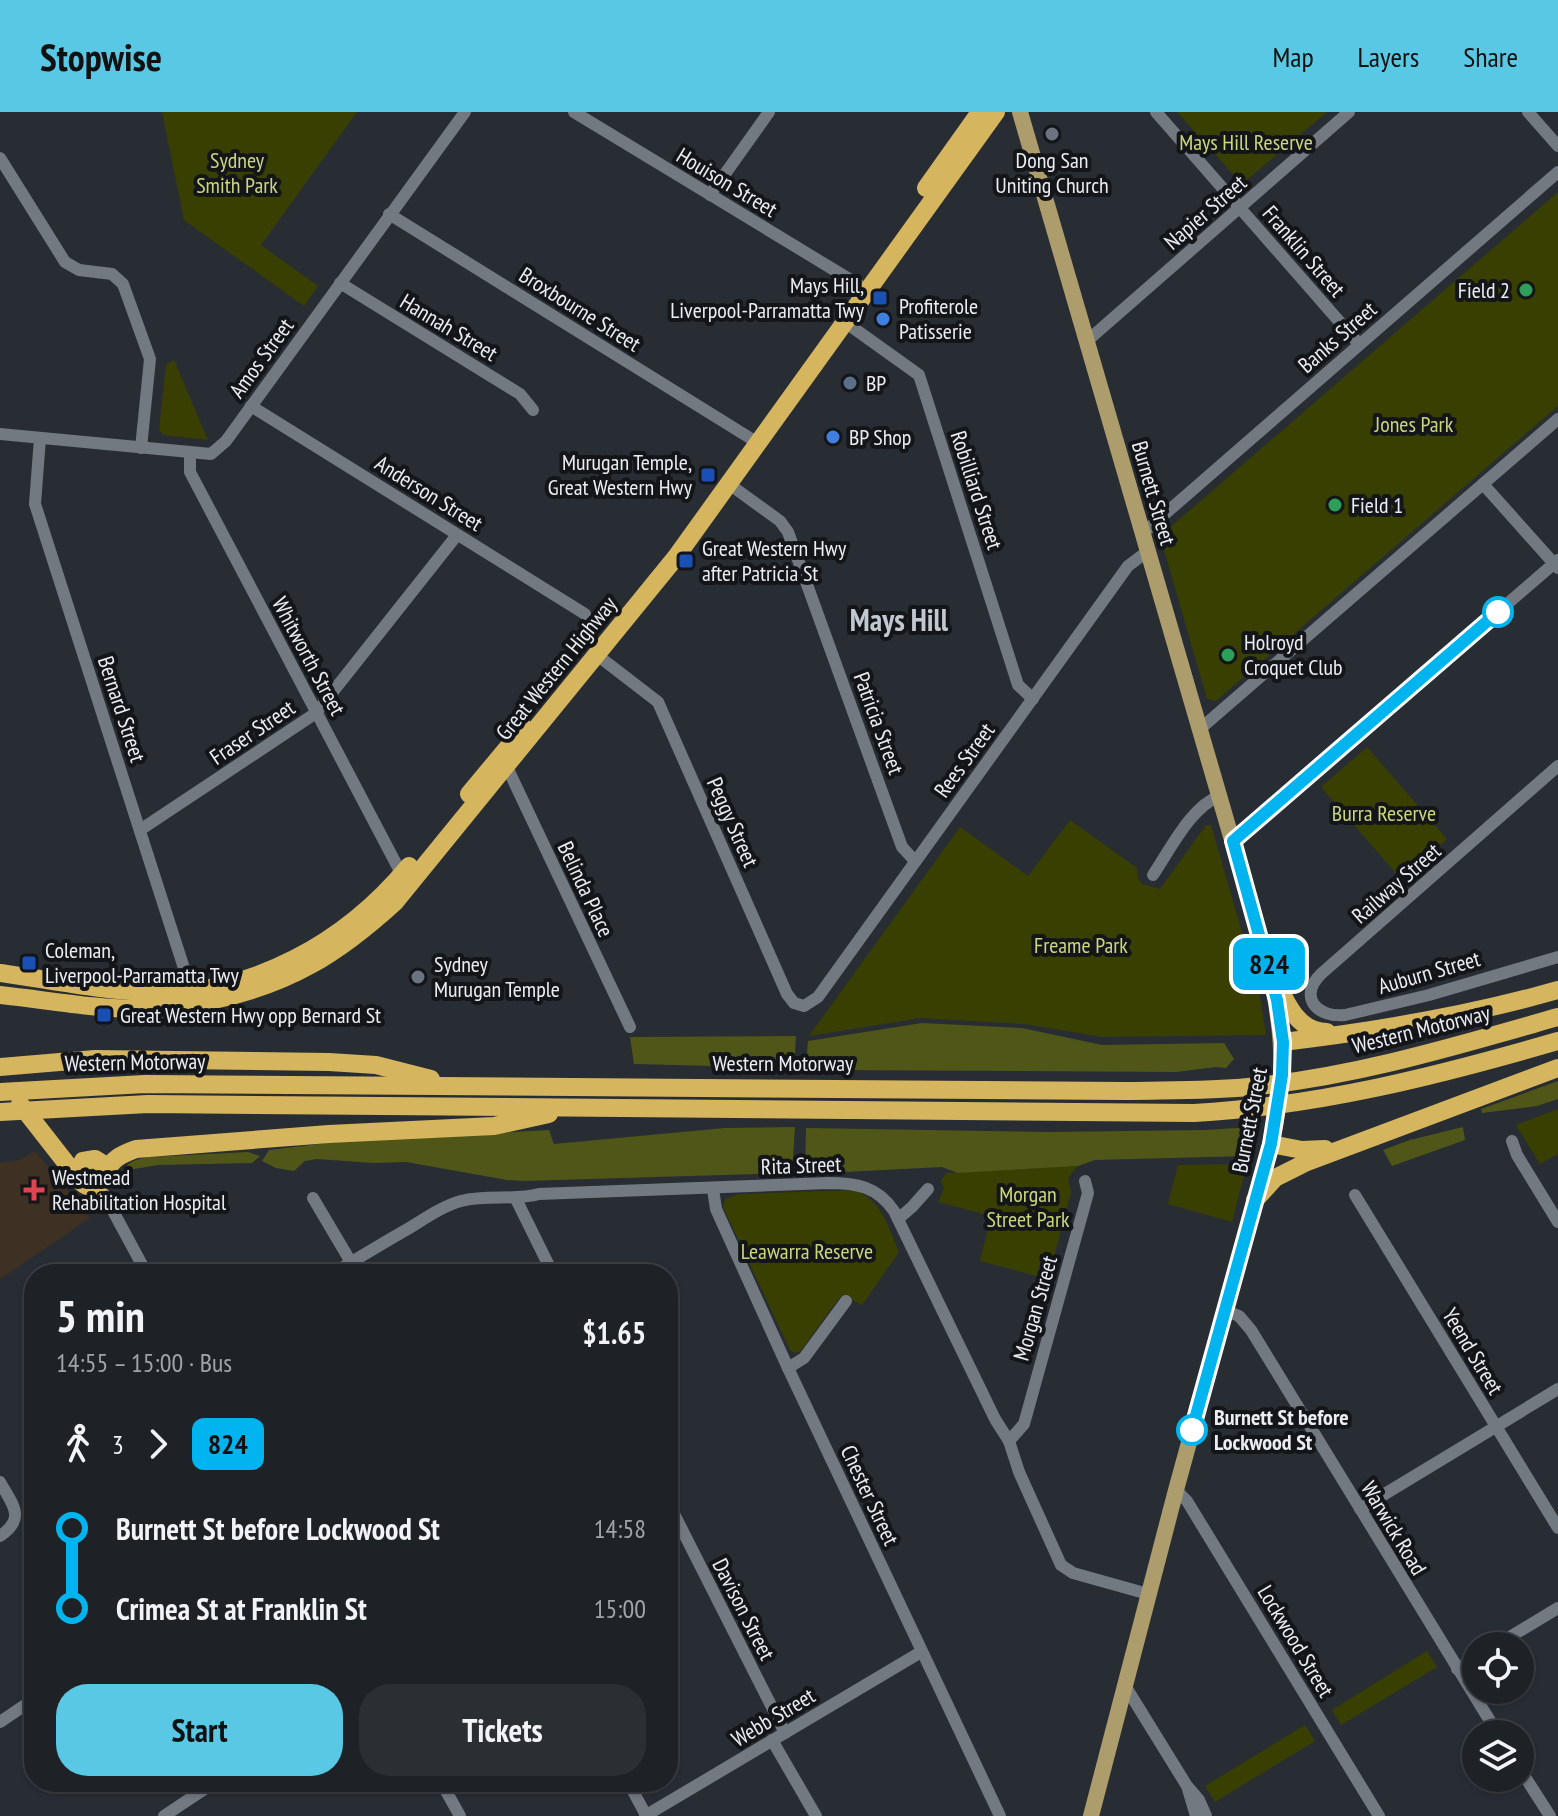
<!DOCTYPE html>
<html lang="en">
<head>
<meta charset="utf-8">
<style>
	body { margin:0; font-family:"PT Sans Narrow",sans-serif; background:#2b2f33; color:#f1f3f6; height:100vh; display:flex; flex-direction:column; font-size:30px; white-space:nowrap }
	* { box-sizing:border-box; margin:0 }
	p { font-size:26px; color:#a1a4a7 }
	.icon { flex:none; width:44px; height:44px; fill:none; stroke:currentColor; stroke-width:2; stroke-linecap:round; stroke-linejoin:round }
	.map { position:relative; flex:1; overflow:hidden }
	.drawer { position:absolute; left:24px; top:1152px; width:654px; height:528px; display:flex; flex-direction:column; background:#1e2227; border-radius:32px; box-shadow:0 2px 6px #0004,0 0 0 2px #3c3f44 }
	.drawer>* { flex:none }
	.badge { padding:0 16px; border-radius:12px; font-size:28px; line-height:52px }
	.tools { position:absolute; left:1462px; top:1520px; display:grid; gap:16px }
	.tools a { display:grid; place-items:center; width:72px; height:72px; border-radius:50%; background:#1e2227; box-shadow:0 2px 6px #0004,0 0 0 2px #3c3f44; font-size:40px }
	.map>.badge { position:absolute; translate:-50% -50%; box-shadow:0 0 0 4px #fff }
	.legs { display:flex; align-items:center; gap:12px; height:88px; padding:0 32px; font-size:26px }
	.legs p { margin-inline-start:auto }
	.summary { display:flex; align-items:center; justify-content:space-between; height:136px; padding:0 32px }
	h1 { font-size:44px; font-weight:700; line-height:60px }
	.button { display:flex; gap:16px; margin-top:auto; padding:16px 32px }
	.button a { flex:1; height:92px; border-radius:32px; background:#59c8e4; color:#111; font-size:32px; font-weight:700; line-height:92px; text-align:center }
	.button a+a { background:#2b2f33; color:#f1f3f6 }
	ul { padding:0 32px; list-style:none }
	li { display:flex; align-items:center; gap:28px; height:80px; font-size:30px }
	li i { display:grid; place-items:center; width:12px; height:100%; margin:0 10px; background:currentColor }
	li i::after { content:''; width:20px; height:20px; margin:-10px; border:6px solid; border-radius:50%; background:#1e2227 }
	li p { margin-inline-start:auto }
	li:first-child i { background:linear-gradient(#0000 50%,currentColor 0) }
	li:last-child i { background:linear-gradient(currentColor 50%,#0000 0) }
	header { display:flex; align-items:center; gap:48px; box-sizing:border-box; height:112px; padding:0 40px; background:#59c8e4; color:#111 }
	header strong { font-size:38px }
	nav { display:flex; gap:44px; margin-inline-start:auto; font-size:28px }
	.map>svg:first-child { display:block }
	.medical { fill:#3e3123 }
	.green { fill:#393f00 }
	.forest { fill:#4f5617 }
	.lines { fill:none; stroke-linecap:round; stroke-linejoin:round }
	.minor { stroke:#737981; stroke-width:12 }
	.major { stroke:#ae9d6c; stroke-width:16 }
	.highway { stroke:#d5b55e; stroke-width:18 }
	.line-1-casing { stroke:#fff; stroke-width:18 }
	.line-1 { stroke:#00b5ef; stroke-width:12 }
	.worship-dot { fill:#6b7280; stroke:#131518; stroke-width:3 }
	.leisure-dot { fill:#2e9e5b; stroke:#131518; stroke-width:3 }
	.transit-dot { fill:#1a4fb4; stroke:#131518; stroke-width:3 }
	.shop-dot { fill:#3f7fe0; stroke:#131518; stroke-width:3 }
	.service-dot { fill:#5c6f8a; stroke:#131518; stroke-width:3 }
	.stop-1-dot { fill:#fff; stroke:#00b5ef; stroke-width:4 }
	.health-dot { fill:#e0444e; stroke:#131518; stroke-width:3 }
	.labels { text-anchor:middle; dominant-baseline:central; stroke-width:8; stroke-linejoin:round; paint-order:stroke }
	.park-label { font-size:22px; fill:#cad77d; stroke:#131518 }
	.poi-label { font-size:22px; fill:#eaeef2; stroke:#131518; text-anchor:start }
	.street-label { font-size:22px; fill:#eaeef2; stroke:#131518 }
	.stop-label { font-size:22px; font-weight:bold; fill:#eaeef2; stroke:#131518; text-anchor:start }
	.district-label { font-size:30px; font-weight:bold; fill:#c1c8d0; stroke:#131518 }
</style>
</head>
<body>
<header>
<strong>Stopwise</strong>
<nav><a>Map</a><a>Layers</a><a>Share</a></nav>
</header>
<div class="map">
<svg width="1558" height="1704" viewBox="0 0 1558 1704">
	<rect width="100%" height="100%" fill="#282d34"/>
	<path class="medical" d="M 35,1039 L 90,1106 L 0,1167 L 0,1051 L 20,1048 Z"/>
	<g class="green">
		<path d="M 162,0 L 357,0 L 261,133 L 318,174 L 304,194 L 184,108 Z"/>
		<path d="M 1177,0 L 1327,0 L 1242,72 Z"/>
		<path d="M 1558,80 L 1558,294 L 1216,589 L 1207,587 L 1160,424 Z"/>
		<path d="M 174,248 L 208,328 L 163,323 L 159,318 L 166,253 Z"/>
		<path d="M 1367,635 L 1447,727 L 1401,767 L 1321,675 Z"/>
		<path d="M 1070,708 L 1137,756 L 1137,764 L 1142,772 L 1160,777 L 1206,713 L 1211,713 L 1259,879 L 1266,923 L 1103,925 L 1024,912 L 921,906 L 809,924 L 960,715 L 1028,764 Z"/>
		<path d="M 1558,997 L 1558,1042 L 1540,1052 L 1516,1013 Z"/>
		<path d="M 1247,1052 L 1232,1110 L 1168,1092 L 1178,1053 Z"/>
		<path d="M 1078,1054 L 1068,1066 L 1071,1080 L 1048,1167 L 980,1149 L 991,1104 L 938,1090 L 944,1077 L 941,1069 L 946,1061 Z"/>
		<path d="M 855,1078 C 882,1089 888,1114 899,1140 L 862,1193 L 846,1185 L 839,1186 L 800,1240 L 794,1241 L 790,1238 L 723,1095 L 725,1087 L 739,1082 Z"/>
		<path d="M 1427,1539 L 1437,1555 L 1341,1613 L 1332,1598 Z"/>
		<path d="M 1305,1613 L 1315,1629 L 1215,1690 L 1205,1674 Z"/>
	</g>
	<g class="forest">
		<path d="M 922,911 L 1022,916 L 1102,933 L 1224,931 L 1234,947 L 1226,956 L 1216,955 L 1176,960 L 830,958 L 818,953 L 806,955 L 808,929 Z"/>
		<path d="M 796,924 L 794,956 L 634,952 L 630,925 Z"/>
		<path d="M 1558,969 L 1558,987 L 1537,994 L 1482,1001 L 1481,997 Z"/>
		<path d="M 795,1015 L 792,1061 L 525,1069 L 507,1068 L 406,1050 L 373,1051 L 317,1047 L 305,1049 L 294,1059 L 276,1056 L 262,1049 L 269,1038 L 336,1030 L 549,1018 L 554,1032 L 725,1016 Z"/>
		<path d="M 1253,1015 L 1247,1044 L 1095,1048 L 1078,1054 L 958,1061 L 942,1055 L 805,1062 L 806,1016 L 1050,1020 L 1205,1018 Z"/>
		<path d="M 1463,1015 L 1465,1028 L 1392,1054 L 1383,1038 L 1410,1028 Z"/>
		<path d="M 248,1040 L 260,1044 L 252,1051 L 158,1053 L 122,1059 C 129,1049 137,1047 148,1045 Z"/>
	</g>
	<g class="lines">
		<g class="minor">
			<path d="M 574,0 L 859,173"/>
			<path d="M 1156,0 L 1359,232"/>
			<path d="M 1528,0 L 1558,34"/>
			<path d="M 0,46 L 65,150 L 79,158 L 112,162 L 123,172 L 150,247 L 141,336"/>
			<path d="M 710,83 L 769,0"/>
			<path d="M 389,102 L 750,326"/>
			<path d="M 340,171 L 520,282 L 533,298"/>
			<path d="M 845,210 L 919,263 L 1018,573 L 1033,587"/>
			<path d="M 1087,229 L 1349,0"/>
			<path d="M 251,294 L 585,502"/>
			<path d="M 0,322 L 211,342 L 226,329 L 465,0"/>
			<path d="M 40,326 L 35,392 L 191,878"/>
			<path d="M 190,342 L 190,360 L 402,763"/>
			<path d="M 729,372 L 780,409 L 788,420 L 902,735 L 915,749"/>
			<path d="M 1483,372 L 1558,456"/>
			<path d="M 1143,421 L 1558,60"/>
			<path d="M 597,543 L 658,590 L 787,882 L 794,891 L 804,894 L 818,885 L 1128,454 L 1148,439"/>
			<path d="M 1200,617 L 1558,307"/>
			<path d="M 1558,654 L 1321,862 C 1298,885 1317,906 1345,903 L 1429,883 L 1558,845"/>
			<path d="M 507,655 L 630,915"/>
			<path d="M 140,718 L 316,601 L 457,423"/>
			<path d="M 1233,729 L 1558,448"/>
			<path d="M 1153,763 C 1170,738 1191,694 1220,684"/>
			<path d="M 1512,1029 L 1517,1043 L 1558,1110"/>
			<path d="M 99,1073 L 147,1162"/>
			<path d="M 713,1077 L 716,1097 L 788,1256 L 1000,1704"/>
			<path d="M 1355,1083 L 1558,1416"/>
			<path d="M 313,1086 L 358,1162"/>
			<path d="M 516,1087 L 553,1162"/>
			<path d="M 898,1107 L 912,1095 L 928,1077"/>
			<path d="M 332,1162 C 358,1146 385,1130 411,1115 C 427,1105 443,1094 461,1089 C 488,1082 513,1089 539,1082 L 828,1071 C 856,1071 877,1074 894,1099 L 995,1307 L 1009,1329 L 1019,1360 L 1061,1453 L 1073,1461 L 1148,1482"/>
			<path d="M 1224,1198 L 1239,1204 L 1251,1218 L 1498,1622"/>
			<path d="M 788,1256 L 804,1246 L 846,1189"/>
			<path d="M 1009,1329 L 1024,1312 L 1088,1081 L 1085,1069"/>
			<path d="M 0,1370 C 12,1392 27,1406 0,1424"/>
			<path d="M 1176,1378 L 1187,1389 L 1379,1704"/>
			<path d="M 668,1390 L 785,1621"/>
			<path d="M 1360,1397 L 1558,1277"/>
			<path d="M 1495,1534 L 1558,1496"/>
			<path d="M 1457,1557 L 1476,1545"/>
			<path d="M 1124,1572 L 1187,1674 L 1199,1688 L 1206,1704"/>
			<path d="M 0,1610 L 34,1587"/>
			<path d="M 772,1628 L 816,1704"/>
			<path d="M 1520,1657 L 1550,1704"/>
			<path d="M 441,1670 L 460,1704"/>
			<path d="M 628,1670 L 646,1703"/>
			<path d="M 1188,1677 L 1196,1704"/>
			<path d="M 164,1704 L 215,1670"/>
			<path d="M 645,1704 L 921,1540"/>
		</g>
		<path class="major" d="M 1020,0 L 1269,855 C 1283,918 1287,968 1271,1032 L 1176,1378 L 1091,1704"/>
		<g class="highway">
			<path d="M 926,76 L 980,0"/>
			<path d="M 469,682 L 524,616"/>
			<path d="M 1269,855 C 1283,881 1293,920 1327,920"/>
			<path d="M 0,861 C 51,868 101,879 153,880 C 253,883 346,830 409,754"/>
			<path d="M 0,883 C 47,888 94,897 141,897 C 166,898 190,893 214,888 C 290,872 338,842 395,790 L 676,445 L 996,0"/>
			<path d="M 1283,930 C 1376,919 1467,904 1558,878"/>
			<path d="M 0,955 L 95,947 L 329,950 L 376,953 L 431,967"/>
			<path d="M 0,980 L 145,972 L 1126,979 C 1166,978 1208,979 1248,975 C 1354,965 1456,934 1558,905"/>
			<path d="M 20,992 L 81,1070 C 91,1079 103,1075 106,1061 L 103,1052 L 95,1047 L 83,1049 L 77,1061 L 81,1070"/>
			<path d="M 0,1000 L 148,992 L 1194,1001 C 1319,994 1437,964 1558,929"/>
			<path d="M 1271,1032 L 1302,1038 L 1325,1037"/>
			<path d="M 106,1061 C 111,1047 122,1042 136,1037 L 329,1022 L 494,1014 L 549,1002"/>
			<path d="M 1255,1088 L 1275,1066 L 1307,1050 L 1558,956"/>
		</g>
	</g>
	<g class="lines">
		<defs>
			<path id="line-1" d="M 1192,1318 L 1271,1032 L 1282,963 L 1283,930 L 1277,888 L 1233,729 L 1498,500"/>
		</defs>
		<use href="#line-1" class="line-1-casing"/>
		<use href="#line-1" class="line-1"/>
	</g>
	<g class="worship-dot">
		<circle cx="1052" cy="22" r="8"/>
		<circle cx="418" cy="865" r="8"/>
	</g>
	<g class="leisure-dot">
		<circle cx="1526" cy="178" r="8"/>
		<circle cx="1335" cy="393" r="8"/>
		<circle cx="1228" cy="543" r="8"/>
	</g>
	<g class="transit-dot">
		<rect x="872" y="178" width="16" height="16" rx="4"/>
		<rect x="700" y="355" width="16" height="16" rx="4"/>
		<rect x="678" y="441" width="16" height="16" rx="4"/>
		<rect x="21" y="843" width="16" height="16" rx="4"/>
		<rect x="96" y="895" width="16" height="16" rx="4"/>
	</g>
	<g class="shop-dot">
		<circle cx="883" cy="207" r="8"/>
		<circle cx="833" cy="325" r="8"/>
	</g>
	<circle class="service-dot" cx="850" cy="271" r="8"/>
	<g class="stop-1-dot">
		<circle cx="1498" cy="500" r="14"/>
		<circle cx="1192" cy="1318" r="14"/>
	</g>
	<path class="health-dot" d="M30 1066h8v8h8v8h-8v8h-8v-8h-8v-8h8z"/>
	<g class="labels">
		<g class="park-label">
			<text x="1246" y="30">Mays Hill Reserve</text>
			<text x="237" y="48">Sydney<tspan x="237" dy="25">Smith Park</tspan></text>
			<text x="1414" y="312">Jones Park</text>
			<text x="1384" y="701">Burra Reserve</text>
			<text x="1081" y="833">Freame Park</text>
			<text x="1028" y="1082">Morgan<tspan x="1028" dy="25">Street Park</tspan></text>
			<text x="807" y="1139">Leawarra Reserve</text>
		</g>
		<g class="poi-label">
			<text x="1052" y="48" text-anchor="middle">Dong San<tspan x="1052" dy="25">Uniting Church</tspan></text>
			<text x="864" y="173" text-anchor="end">Mays Hill,<tspan x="864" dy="25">Liverpool-Parramatta Twy</tspan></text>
			<text x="1510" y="178" text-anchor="end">Field 2</text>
			<text x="899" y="194">Profiterole<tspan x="899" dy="25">Patisserie</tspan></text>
			<text x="866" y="271">BP</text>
			<text x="849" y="325">BP Shop</text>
			<text x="692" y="350" text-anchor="end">Murugan Temple,<tspan x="692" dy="25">Great Western Hwy</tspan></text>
			<text x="1351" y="393">Field 1</text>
			<text x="702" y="436">Great Western Hwy<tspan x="702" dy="25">after Patricia St</tspan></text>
			<text x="1244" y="530">Holroyd<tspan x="1244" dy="25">Croquet Club</tspan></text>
			<text x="45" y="838">Coleman,<tspan x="45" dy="25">Liverpool-Parramatta Twy</tspan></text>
			<text x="434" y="852">Sydney<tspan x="434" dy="25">Murugan Temple</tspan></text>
			<text x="120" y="903">Great Western Hwy opp Bernard St</text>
			<text x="52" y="1065">Westmead<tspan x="52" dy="25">Rehabilitation Hospital</tspan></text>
		</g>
		<g class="street-label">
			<text transform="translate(727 70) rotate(31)">Houison Street</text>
			<text transform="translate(1205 100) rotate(-41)">Napier Street</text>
			<text transform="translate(1304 139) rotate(49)">Franklin Street</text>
			<text transform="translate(580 197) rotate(32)">Broxbourne Street</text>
			<text transform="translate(449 215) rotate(31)">Hannah Street</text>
			<text transform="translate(1337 225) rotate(-41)">Banks Street</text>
			<text transform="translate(261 246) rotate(-54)">Amos Street</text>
			<text transform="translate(977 378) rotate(72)">Robilliard Street</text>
			<text transform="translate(429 381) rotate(32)">Anderson Street</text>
			<text transform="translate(1154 381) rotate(74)">Burnett Street</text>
			<text transform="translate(309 544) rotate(62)">Whitworth Street</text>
			<text transform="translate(556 556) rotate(-51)">Great Western Highway</text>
			<text transform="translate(122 597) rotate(72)">Bernard Street</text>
			<text transform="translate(879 611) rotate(70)">Patricia Street</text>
			<text transform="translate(252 620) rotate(-34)">Fraser Street</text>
			<text transform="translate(964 648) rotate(-54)">Rees Street</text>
			<text transform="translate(733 710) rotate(66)">Peggy Street</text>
			<text transform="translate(1396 771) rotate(-41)">Railway Street</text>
			<text transform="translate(586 777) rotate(65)">Belinda Place</text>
			<text transform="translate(1429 860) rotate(-16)">Auburn Street</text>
			<text transform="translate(1421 917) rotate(-14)">Western Motorway</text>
			<text transform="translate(135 950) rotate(-1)">Western Motorway</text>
			<text x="783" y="951">Western Motorway</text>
			<text transform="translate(1249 1008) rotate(-79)">Burnett Street</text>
			<text transform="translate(801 1053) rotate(-2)">Rita Street</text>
			<text transform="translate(1035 1196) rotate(-74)">Morgan Street</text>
			<text transform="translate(1473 1239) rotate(59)">Yeend Street</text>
			<text transform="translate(870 1383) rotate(65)">Chester Street</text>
			<text transform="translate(1394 1416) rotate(59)">Warwick Road</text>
			<text transform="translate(744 1497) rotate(63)">Davison Street</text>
			<text transform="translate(1296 1529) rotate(59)">Lockwood Street</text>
			<text transform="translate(773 1605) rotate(-31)">Webb Street</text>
		</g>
		<g class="stop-label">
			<text x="1214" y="1305">Burnett St before<tspan x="1214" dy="25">Lockwood St</tspan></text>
		</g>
		<g class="district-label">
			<text x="899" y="507">Mays Hill</text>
		</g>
	</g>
</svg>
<div class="tools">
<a><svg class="icon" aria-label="locate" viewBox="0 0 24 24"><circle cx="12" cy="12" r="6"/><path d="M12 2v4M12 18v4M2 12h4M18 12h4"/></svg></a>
<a><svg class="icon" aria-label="layers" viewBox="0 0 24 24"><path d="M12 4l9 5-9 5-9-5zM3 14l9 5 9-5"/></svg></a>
</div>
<b class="badge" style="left:1269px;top:852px;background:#00b5ef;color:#111">824</b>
<section class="drawer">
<div class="summary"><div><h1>5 min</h1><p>14:55 – 15:00 · Bus</p></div><b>$1.65</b></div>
<div class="legs"><svg class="icon" aria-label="walk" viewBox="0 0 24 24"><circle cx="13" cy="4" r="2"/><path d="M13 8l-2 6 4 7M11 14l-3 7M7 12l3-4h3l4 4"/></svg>3<svg class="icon" aria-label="forward" viewBox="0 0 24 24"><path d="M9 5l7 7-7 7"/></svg><b class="badge" style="background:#00b5ef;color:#111">824</b></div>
<ul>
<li><i style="color:#00b5ef"></i><b>Burnett St before Lockwood St</b><p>14:58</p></li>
<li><i style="color:#00b5ef"></i><b>Crimea St at Franklin St</b><p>15:00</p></li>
</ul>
<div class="button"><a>Start</a><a>Tickets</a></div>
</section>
</div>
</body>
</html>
